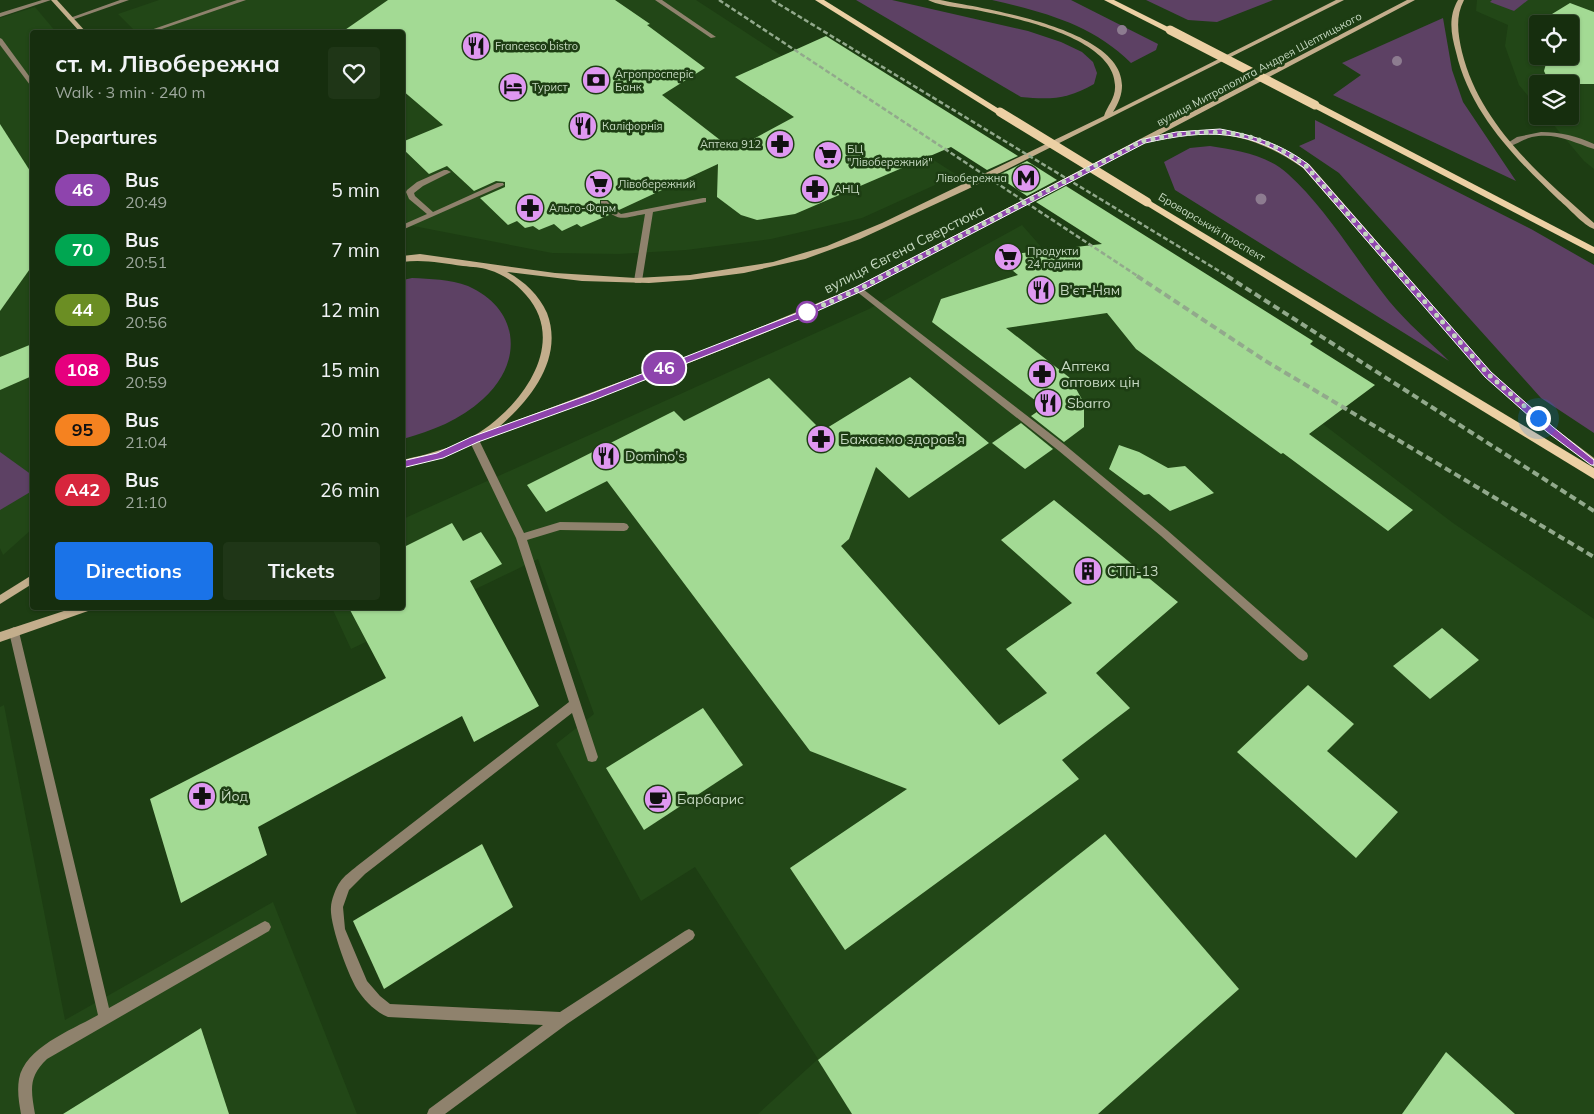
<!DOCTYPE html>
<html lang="en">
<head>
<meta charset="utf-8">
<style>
	body { margin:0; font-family:Mulish,sans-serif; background:#1f3617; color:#f1f3f6; height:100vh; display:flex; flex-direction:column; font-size:19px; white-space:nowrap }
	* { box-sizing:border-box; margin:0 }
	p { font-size:16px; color:#9ea89e }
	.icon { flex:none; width:28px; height:28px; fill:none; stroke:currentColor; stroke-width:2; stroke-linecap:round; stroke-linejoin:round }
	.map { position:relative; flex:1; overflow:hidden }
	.side { position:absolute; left:30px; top:30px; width:375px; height:580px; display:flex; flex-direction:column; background:#162e0e; border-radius:5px; box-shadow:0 1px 4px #0004,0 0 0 1px #354a2e }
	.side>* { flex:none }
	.badge { padding:0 10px; border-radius:16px; font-size:18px; line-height:32px }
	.buttons { position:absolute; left:1529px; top:15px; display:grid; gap:10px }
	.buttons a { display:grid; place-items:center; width:50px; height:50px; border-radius:5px; background:#162e0e; box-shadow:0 1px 4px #0004,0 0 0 1px #354a2e; font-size:25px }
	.you { position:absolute; width:25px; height:25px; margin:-12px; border:4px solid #fff; border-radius:50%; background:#1a73e8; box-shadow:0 0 0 8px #1a73e833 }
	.map>.badge { position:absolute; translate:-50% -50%; box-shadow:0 0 0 2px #fff }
	h2 { padding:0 25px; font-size:19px; line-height:45px }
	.round { display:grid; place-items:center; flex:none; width:52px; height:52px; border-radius:5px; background:#1f3617 }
	.summary { display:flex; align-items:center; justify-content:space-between; height:85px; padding:0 25px }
	h1 { font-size:24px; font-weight:700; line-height:38px }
	.primary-button { display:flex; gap:10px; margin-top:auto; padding:10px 25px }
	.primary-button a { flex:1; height:58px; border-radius:5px; background:#1a73e8; color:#fff; font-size:20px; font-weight:700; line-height:58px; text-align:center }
	.primary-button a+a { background:#1f3617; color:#f1f3f6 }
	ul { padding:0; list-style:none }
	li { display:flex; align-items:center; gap:15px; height:60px; padding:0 25px }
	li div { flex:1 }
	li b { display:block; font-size:19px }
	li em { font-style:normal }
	li .badge { min-width:55px; font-weight:700; text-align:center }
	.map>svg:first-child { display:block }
	.built { fill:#224717; fill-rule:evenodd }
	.green { fill:#5d4164 }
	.building { fill:#a3da94 }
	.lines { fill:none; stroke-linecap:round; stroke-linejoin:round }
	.lane { fill:#8f826d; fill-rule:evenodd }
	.secondary { fill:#c3ae8c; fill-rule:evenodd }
	.primary { fill:#ecd0a4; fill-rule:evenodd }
	.rail-far1 { stroke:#92a98c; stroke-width:2.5; stroke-dasharray:5 2.5; stroke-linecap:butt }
	.rail { stroke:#92a98c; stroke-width:4; stroke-dasharray:7 4; stroke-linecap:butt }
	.primary-bridge { stroke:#ecd0a4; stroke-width:9 }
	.tree { fill:#8d7c90 }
	.line { fill:#8e44ad; stroke:#fff }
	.walk { stroke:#c5d8c0; stroke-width:5; stroke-dasharray:0 9 }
	.stop-dot { fill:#fff; stroke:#8e44ad; stroke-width:2.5 }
	.labels { text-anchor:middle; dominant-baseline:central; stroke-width:5; stroke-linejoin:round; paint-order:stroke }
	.far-poi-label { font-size:11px; fill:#c5d8c0; stroke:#1d3d13; text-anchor:start }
	.far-street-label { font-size:11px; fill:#c5d8c0; stroke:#1d3d13 }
	.street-label { font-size:14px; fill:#c5d8c0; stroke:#1d3d13 }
	.poi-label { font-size:14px; fill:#c5d8c0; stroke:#1d3d13; text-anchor:start }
</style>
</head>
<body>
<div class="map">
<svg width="1594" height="1114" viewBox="0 0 1594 1114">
	<rect width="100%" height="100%" fill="#1d3d13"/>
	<g class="built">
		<path d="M 159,0 L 696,0 L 782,56 L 735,77 L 790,114 L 829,93 L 957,175 L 862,218 L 771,239 L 686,250 L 619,254 L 552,253 L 403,224 L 402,32 L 136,32 L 118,14 Z"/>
		<path d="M 1477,0 L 1594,0 L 1594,169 L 1584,161 L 1546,116 L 1570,116 L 1570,84 L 1538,84 L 1537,107 L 1519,85 L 1505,46 L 1508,25 L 1476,11 ZM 1538,24 L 1570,24 L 1570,56 L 1538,56 Z"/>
		<path d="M 35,7 L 56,32 L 32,32 L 32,529 L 3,555 L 0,548 L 0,18 Z"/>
		<path d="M 1022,225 L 1043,249 L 1093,277 L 1156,363 L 1281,454 L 1323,424 L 1453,523 L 1594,619 L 1594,1114 L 758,1114 L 818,1059 L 695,867 L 641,901 L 556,744 L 594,714 L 538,559 L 351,649 L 332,608 L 402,608 L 403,519 L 869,309 Z"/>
		<path d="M 4,705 L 65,1020 L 273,902 L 357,1114 L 0,1114 L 0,707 Z"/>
	</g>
	<g class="green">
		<path d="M 856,0 L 892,0 L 1028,31 L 1061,42 L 1082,52 L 1093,62 L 1097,73 L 1094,84 C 1068,99 1051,100 1021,97 Z"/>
		<path d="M 992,0 L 1071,0 L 1158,44 L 1156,50 L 1131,63 C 1092,24 1043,12 992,0 Z"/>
		<path d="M 1146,0 L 1273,0 L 1217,22 L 1188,20 Z"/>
		<path d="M 1492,0 L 1528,0 L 1514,11 L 1490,2 Z"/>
		<path d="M 1443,18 L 1452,70 L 1463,102 L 1516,181 L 1333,95 L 1361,75 L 1342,63 Z"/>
		<path d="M 1315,120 L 1531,229 L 1594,265 L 1594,433 L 1541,398 L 1339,173 L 1299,146 L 1315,139 Z"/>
		<path d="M 1210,146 C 1236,150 1268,155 1288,174 C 1326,208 1357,261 1389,301 C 1407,323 1429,341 1449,361 L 1175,190 L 1164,162 L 1190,148 Z"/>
		<path d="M 412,278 C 430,279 450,279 468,286 C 520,309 524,362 483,399 C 460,420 432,431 403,439 L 403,280 Z"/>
		<path d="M 0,452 L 32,475 L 32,491 L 0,510 Z"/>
	</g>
	<g class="building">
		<path d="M 388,0 L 615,0 L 650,24 L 647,25 L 705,68 L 662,95 L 733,150 L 794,117 L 735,77 L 826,36 L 1018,156 L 987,170 L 951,147 L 795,214 L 757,220 L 741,215 L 717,197 L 718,164 L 619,210 L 608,200 L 600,200 L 600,206 L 609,215 L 581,227 L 577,224 L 562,231 L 554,224 L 539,230 L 533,226 L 525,228 L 517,221 L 508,225 L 480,198 L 505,187 L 505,182 L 496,181 L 474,191 L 447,166 L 429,174 L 402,148 L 402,142 L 443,125 L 402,90 L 402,32 L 342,32 Z"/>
		<path d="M 1570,3 L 1594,12 L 1594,84 L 1550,84 L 1544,71 L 1548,56 L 1570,56 L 1570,24 L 1534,25 Z"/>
		<path d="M 0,124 L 32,174 L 32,266 L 0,311 Z"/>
		<path d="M 1027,161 L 1057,180 L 1027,196 L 997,176 Z"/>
		<path d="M 1066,186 L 1313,341 L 1310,344 L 1375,385 L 1309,434 L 1413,510 L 1388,531 L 1283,453 L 1281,454 L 1136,349 L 1107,313 L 1006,328 L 1070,378 L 1084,403 L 1084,427 L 1064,442 L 1031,416 L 1044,407 L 932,322 L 941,299 L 1018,275 L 995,256 L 1102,244 L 1036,202 Z"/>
		<path d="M 32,344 L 32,376 L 0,390 L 0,357 Z"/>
		<path d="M 910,377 L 989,443 L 909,498 L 876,467 L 849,539 L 841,546 L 999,725 L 1047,693 L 1006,649 L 1072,603 L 1001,540 L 1054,500 L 1178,602 L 1096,673 L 1130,708 L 1062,760 L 1079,779 L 845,950 L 790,868 L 907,789 L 810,751 L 607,481 L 546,512 L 527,485 L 674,411 L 684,421 L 769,378 L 822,431 Z"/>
		<path d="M 1021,423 L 1053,449 L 1025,469 L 992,443 Z"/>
		<path d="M 1119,445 L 1139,452 L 1168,468 L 1185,466 L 1214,493 L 1170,511 L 1149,494 L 1144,495 L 1109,469 Z"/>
		<path d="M 452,523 L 463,541 L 481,532 L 502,564 L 470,581 L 539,706 L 474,742 L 462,716 L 258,827 L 267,855 L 181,903 L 150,799 L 386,678 L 349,608 L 402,608 L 402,548 Z"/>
		<path d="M 1442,628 L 1479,660 L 1430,699 L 1393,666 Z"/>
		<path d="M 1308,685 L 1354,724 L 1327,751 L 1398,812 L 1356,858 L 1237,752 Z"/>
		<path d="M 703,708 L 743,765 L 644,830 L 606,768 Z"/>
		<path d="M 1105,834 L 1239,989 L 1098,1114 L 852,1114 L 818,1060 Z"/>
		<path d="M 482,844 L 513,907 L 384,989 L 353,921 Z"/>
		<path d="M 201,1028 L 229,1114 L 63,1114 Z"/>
		<path d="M 1446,1052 L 1515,1114 L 1402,1114 Z"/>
	</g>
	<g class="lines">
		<g class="lane">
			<path d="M 42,0 L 51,0 L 0,17 L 0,13 Z"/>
			<path d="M 120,0 L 129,0 L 72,20 L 67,19 Z"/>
			<path d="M 237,0 L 246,0 L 153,32 L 145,32 Z"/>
			<path d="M 655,0 L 662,0 L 716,37 L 711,38 Z"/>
			<path d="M 0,38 L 2,39 L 32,80 L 32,86 L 30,85 L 0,45 Z"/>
			<path d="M 1541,132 C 1560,132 1577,136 1594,144 L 1594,149 C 1573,142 1555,132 1532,137 C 1524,139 1518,144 1510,146 L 1506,144 L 1517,137 Z"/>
			<path d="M 444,170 L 447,170 L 451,172 L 423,186 L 414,193 L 415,196 L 433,212 L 497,183 L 503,183 L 504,185 L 402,230 L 402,225 L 427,214 L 409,199 L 406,192 L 407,190 L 417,182 Z"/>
			<path d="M 703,198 L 706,198 L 706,202 L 653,212 L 642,281 L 641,283 L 635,283 L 634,281 L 645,214 C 622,218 619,223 601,205 L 601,201 L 607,201 L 618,212 L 621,214 Z"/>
			<path d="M 859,286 L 1065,445 L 1167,530 L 1307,653 L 1308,656 L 1307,659 L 1303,661 L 1299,659 L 1161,536 L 1059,451 L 856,291 L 856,287 Z"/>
			<path d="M 474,436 L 479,440 L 524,533 L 560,522 L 624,523 L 627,524 L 629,527 L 627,530 L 624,531 L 560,530 L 527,540 L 598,757 L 596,761 L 592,762 L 588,761 L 572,713 L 365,874 L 349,890 L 343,907 L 345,929 L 367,981 L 380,996 L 390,1004 L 560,1012 L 685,931 L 689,929 L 693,931 L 695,935 L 693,939 L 567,1024 L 445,1114 L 427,1114 L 429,1109 L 543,1025 L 388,1017 C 376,1012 366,1002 359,992 C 349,979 329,923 331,907 C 331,901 336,887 340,882 C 344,876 351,871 357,866 L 569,702 L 516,538 L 469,440 Z"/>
			<path d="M 14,627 L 18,629 L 19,632 L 109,1008 L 261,923 L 265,921 L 269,923 L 271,927 L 269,931 L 47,1059 C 28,1077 31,1090 35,1114 L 21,1114 C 19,1103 17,1091 19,1079 C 25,1047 72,1030 98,1015 L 9,632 L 10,629 Z"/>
		</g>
		<g class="secondary">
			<path d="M 51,0 L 57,0 L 86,32 L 80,32 Z"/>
			<path d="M 928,0 L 940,0 C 984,9 1164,33 1113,112 L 1336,0 L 1344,0 L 968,189 L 860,239 L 805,259 L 744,273 L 690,280 L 649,283 L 582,281 L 507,272 C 524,281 539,295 547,313 C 564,358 531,399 499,427 L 713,347 L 856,287 L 1407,0 L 1415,0 L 1159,135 C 1219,124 1257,130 1309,164 L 1491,372 L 1553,427 L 1594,458 L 1594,467 L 1547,431 L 1485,376 L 1303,168 C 1252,133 1217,128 1156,140 L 1153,138 L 862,291 L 767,332 L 671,370 L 477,442 L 451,454 L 402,468 L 402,460 C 434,453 464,445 490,425 C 529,395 565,339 526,295 C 517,284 503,274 489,270 C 481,267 472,267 463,266 C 442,263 423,259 402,262 L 402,256 L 420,254 L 555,273 L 636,278 L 690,275 L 773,262 L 827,246 L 882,223 L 1104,116 C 1107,106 1116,98 1115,85 C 1114,37 1012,17 976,10 C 963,8 939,6 928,0 Z"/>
			<path d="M 1458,0 L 1464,0 C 1455,17 1458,34 1462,52 C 1480,125 1540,175 1594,223 L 1594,229 C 1583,225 1569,208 1559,200 C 1515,158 1470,113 1456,52 C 1451,34 1448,17 1458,0 Z"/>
			<path d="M 32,575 L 32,584 L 0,604 L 0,595 Z"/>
			<path d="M 73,608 L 89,608 L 88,611 L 0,642 L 0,632 Z"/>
		</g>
		<g class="primary">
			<path d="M 815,0 L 824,0 L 1004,112 L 997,114 Z"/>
			<path d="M 1104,0 L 1114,0 L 1174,30 L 1167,32 Z"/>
			<path d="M 1312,103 L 1318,103 L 1594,247 L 1594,254 L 1312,107 Z"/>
			<path d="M 1147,199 L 1594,468 L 1594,479 L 1144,204 L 1144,200 Z"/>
		</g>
		<g class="rail-far1">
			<path d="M 719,0 L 1139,277"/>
			<path d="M 772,0 L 1229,277"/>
		</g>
		<g class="rail">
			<path d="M 1137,276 L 1264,360 L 1594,557"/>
			<path d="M 1227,276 L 1594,511"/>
		</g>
		<g class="primary-bridge">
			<path d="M 1170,30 L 1315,105"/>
			<path d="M 1000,112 L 1147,202"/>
		</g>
	</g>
	<g class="tree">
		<circle cx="1122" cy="30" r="5"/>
		<circle cx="1397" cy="61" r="5"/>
		<circle cx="1261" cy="199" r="5.5"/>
	</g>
	<path class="line" d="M 1220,129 C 1253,135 1281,144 1308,164 L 1491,372 L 1553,427 L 1594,460 L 1594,465 L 1591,465 L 1547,432 L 1485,377 L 1303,167 C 1250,128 1207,129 1145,143 L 862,291 L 806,316 L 594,400 L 478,442 L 443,458 L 402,468 L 398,464 L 402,461 L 437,453 L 471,437 L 588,395 L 800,312 L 856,287 L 1140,140 L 1176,132 Z"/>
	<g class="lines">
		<path class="walk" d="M 807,312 L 803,314 L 859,289 L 1142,141 C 1208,128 1249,124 1306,166 L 1488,374 L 1538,418"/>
	</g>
	<defs>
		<symbol id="restaurant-disc" viewBox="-11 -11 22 22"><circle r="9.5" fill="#df98f1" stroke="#1d3d13"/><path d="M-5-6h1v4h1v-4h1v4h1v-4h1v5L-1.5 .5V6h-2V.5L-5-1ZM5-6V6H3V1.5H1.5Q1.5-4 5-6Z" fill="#111"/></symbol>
		<symbol id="bank-disc" viewBox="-11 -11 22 22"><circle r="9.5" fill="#df98f1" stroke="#1d3d13"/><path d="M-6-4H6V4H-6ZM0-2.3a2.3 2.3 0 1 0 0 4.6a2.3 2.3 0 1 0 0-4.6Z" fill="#111"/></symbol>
		<symbol id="hotel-disc" viewBox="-11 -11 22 22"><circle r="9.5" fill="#df98f1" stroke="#1d3d13"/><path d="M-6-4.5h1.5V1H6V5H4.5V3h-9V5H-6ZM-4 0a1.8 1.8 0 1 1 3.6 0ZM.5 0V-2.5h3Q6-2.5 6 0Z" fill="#111"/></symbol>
		<symbol id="pharmacy-disc" viewBox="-11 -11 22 22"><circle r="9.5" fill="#df98f1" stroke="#1d3d13"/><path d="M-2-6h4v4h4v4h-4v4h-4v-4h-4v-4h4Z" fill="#111"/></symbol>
		<symbol id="supermarket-disc" viewBox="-11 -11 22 22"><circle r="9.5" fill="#df98f1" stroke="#1d3d13"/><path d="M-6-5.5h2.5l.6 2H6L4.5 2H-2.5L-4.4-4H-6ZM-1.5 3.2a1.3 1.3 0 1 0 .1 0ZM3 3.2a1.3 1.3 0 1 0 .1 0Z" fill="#111"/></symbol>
		<symbol id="metro-disc" viewBox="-11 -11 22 22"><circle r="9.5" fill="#df98f1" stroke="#1d3d13"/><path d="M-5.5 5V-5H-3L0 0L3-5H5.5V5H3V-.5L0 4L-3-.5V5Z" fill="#111"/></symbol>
		<symbol id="building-disc" viewBox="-11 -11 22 22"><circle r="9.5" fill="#df98f1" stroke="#1d3d13"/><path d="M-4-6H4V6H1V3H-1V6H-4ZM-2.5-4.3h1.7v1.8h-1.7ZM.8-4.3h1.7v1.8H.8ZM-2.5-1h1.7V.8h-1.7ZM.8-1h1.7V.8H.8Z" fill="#111"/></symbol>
		<symbol id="cafe-disc" viewBox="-11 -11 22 22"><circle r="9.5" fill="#df98f1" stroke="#1d3d13"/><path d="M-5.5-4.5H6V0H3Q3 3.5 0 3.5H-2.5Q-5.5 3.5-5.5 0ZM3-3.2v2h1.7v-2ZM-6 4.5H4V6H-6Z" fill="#111"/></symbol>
	</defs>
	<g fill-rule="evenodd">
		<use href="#restaurant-disc" x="460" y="30" width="32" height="32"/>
		<use href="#bank-disc" x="580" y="64" width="32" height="32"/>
		<use href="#hotel-disc" x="497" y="71" width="32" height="32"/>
		<use href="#restaurant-disc" x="567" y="110" width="32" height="32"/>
		<use href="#pharmacy-disc" x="764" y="128" width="32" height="32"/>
		<use href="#supermarket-disc" x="812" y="139" width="32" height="32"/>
		<use href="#metro-disc" x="1010" y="162" width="32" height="32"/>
		<use href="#supermarket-disc" x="583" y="168" width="32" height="32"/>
		<use href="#pharmacy-disc" x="799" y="173" width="32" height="32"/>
		<use href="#pharmacy-disc" x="514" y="192" width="32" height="32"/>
		<use href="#supermarket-disc" x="992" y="241" width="32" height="32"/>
		<use href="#restaurant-disc" x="1025" y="274" width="32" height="32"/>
		<use href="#pharmacy-disc" x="1026" y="358" width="32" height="32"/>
		<use href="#restaurant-disc" x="1032" y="387" width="32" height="32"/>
		<use href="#pharmacy-disc" x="805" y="423" width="32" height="32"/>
		<use href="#restaurant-disc" x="590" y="440" width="32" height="32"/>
		<use href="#building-disc" x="1072" y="555" width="32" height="32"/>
		<use href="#pharmacy-disc" x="186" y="780" width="32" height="32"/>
		<use href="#cafe-disc" x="642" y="783" width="32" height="32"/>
	</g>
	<circle class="stop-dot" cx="807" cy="312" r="10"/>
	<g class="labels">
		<g class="far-poi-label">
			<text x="495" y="46">Francesco bistro</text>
			<text x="615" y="74">Агропросперіс<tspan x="615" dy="13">Банк</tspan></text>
			<text x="532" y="87">Турист</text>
			<text x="602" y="126">Каліфорнія</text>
			<text x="761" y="144" text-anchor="end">Аптека 912</text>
			<text x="847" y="149">БЦ<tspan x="847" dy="13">"Лівобережний"</tspan></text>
			<text x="1007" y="178" text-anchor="end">Лівобережна</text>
			<text x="618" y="184">Лівобережний</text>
			<text x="834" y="189">АНЦ</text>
			<text x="549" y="208">Альго-Фарм</text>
			<text x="1027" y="251">Продукти<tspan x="1027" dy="13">24 години</tspan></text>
		</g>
		<g class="far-street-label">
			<text transform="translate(1259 69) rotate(-28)">вулиця Митрополита Андрея Шептицького</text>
			<text transform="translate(1212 227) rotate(31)">Броварський проспект</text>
		</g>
		<g class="street-label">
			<text transform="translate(904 249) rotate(-27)">вулиця Євгена Сверстюка</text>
		</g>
		<g class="poi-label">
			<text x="1060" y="290">В'єт-Ням</text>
			<text x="1061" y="366">Аптека<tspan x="1061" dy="16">оптових цін</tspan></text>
			<text x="1067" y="403">Sbarro</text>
			<text x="840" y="439">Бажаємо здоров'я</text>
			<text x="625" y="456">Domino's</text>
			<text x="1107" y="571">СТП-13</text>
			<text x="221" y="796">Йод</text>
			<text x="677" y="799">Барбарис</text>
		</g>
	</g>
</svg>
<div class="buttons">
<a><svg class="icon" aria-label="locate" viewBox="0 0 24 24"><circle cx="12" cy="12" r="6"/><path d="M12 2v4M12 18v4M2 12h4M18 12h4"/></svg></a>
<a><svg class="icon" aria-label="layers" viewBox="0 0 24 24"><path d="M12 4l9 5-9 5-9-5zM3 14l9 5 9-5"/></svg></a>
</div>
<div class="you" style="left:1538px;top:418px"></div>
<b class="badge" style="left:664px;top:368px;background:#8e44ad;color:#fff">46</b>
<section class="side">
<div class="summary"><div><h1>ст. м. Лівобережна</h1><p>Walk · 3 min · 240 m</p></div><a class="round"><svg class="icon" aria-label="heart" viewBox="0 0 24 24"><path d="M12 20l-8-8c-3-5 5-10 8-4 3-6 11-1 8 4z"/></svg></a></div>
<h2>Departures</h2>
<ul>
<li><span class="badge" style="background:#8e44ad;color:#fff">46</span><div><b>Bus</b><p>20:49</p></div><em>5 min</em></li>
<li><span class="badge" style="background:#00a651;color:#fff">70</span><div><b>Bus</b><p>20:51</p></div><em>7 min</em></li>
<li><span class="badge" style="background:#6b8e23;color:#fff">44</span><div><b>Bus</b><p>20:56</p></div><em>12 min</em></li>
<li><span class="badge" style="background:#e6007e;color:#fff">108</span><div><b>Bus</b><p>20:59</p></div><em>15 min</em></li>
<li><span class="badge" style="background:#f58220;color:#111">95</span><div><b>Bus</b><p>21:04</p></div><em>20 min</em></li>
<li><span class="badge" style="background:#d7263d;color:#fff">А42</span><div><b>Bus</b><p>21:10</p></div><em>26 min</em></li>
</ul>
<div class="primary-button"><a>Directions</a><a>Tickets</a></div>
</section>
</div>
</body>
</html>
